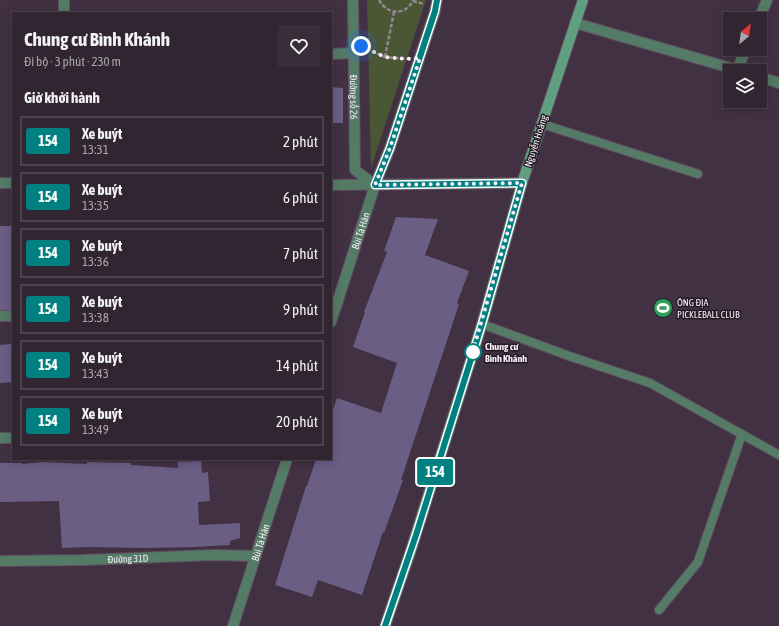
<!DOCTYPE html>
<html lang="vi">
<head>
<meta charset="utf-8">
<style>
	body { margin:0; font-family:"Asap Condensed",sans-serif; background:#3a2d3a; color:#f1f3f6; height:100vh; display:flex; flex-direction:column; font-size:15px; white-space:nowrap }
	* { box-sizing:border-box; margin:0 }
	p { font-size:13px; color:#a8a5ac }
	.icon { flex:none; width:22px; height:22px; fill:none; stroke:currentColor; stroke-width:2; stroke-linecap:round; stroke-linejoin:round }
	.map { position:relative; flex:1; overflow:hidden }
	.drawer { position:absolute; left:12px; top:12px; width:320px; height:448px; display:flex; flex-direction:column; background:#322532; border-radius:0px; box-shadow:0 2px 10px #0003,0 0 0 1px #4d424d }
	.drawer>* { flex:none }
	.badge { padding:0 8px; border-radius:3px; font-size:14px; line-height:26px }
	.needle { width:26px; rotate:29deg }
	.fabs { position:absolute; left:723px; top:12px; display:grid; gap:8px }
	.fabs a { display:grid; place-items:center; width:44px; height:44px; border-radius:0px; background:#322532; box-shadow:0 2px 10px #0003,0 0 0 1px #4d424d; font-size:20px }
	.you { position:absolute; width:20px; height:20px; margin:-10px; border:3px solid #fff; border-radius:50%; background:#1a73e8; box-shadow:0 0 0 6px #1a73e833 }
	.map>.badge { position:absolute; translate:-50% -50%; box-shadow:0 0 0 2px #fff }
	h2 { padding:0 12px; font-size:15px; line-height:36px }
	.round { display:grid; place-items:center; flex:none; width:42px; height:42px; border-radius:0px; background:#3a2d3a }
	.head { display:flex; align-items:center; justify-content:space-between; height:68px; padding:0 12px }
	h1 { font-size:19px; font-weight:700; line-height:30px }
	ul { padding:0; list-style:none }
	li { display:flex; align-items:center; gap:12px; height:50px; margin:0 8px 6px; padding:0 4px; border:2px solid #4d424d; border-radius:0px }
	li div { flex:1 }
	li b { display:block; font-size:15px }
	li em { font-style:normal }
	li .badge { min-width:44px; font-weight:700; text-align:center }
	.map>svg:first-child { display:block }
	.green { fill:#4a5634 }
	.building { fill:#6a5e85 }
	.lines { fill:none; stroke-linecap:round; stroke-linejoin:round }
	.lane-casing { stroke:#5f4f60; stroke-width:10 }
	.street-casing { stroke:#5f4f60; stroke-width:12 }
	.secondary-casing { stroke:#5f4f60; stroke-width:12 }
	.path { stroke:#978897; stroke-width:2.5; stroke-dasharray:4 2; stroke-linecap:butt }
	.lane { stroke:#547b66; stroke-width:8 }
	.street { stroke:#547b66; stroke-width:10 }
	.secondary { stroke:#60a080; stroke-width:10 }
	.line-casing { stroke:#fff; stroke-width:9 }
	.line { stroke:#008080; stroke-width:6 }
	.walk { stroke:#faeefa; stroke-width:4; stroke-dasharray:0 7.2 }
	.stop-dot { fill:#fff; stroke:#008080; stroke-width:2 }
	.labels { text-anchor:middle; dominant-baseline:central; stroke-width:3; stroke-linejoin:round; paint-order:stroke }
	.street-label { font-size:10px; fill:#faeefa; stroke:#241c24 }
	.poi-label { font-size:10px; fill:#faeefa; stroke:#241c24; text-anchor:start }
	.stop-label { font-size:10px; font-weight:bold; fill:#faeefa; stroke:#241c24; text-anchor:start }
</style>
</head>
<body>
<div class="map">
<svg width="779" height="626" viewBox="0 0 779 626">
	<rect width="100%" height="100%" fill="#423143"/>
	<path class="green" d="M 367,0 L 426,0 L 371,168 Z"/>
	<g class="building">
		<path d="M 331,87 L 343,88 L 343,123 L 331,123 Z"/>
		<path d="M 396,217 L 438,219 L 425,255 L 469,271 L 457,303 L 459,304 L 401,480 L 403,480 L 384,533 L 383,532 L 362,595 L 318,580 L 312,597 L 275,585 L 306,486 L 307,486 L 316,459 L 331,459 L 331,415 L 337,398 L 381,413 L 397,363 L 353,347 L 365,312 L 364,312 L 387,252 L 384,251 Z"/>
		<rect x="0" y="226" width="13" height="84"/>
		<path d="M 13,344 L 13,382 L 0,383 L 0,345 Z"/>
		<path d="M 201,461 L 202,473 L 208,472 L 210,501 L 198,502 L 199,525 L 240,523 L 240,538 L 230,541 L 230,545 L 195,547 L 144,548 L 88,547 L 62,548 L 59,501 L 0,502 L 0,463 L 22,463 L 22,464 L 42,462 L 87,464 L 87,462 L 131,463 L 131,465 L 178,468 L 178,462 Z"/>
	</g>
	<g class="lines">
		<defs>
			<g id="lane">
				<path d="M 542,124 L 698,174"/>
				<path d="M 482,324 L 569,356 L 650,383 L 779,455"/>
				<path d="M 659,610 L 698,562 L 742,434"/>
			</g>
			<g id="street">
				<path id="s1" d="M 353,0 L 355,170 L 375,185"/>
				<path d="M 64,13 L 64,0"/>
				<path d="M 759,19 L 767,0"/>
				<path d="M 575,23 L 741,71"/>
				<path d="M 331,54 L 354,53"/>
				<path d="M 737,70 L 746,49"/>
				<path d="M 760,77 L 779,83"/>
				<path d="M 0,183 L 13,183"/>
				<path d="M 331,185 L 522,183"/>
				<path d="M 0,316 L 13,316"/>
				<path id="s2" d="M 331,322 L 375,185 L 390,148 L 435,11 L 437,0"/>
				<path d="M 0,438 L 13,438"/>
				<path id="s3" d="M 0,561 L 83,560 L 214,555 L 256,556"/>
				<path id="s4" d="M 233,626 L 287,459"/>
			</g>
			<path id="secondary" d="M 385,626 L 411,550 L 482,324 L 522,183 L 583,0"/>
		</defs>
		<use href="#lane" class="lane-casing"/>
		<use href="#street" class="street-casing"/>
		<use href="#secondary" class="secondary-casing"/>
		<g class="path">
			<path d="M 379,0 C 387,15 406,16 413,0"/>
			<path d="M 413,1 L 424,4"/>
			<path d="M 366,49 L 385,57 L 407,59"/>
			<path d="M 385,57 L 394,12"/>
		</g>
		<use href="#lane" class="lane"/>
		<use href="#street" class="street"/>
		<use href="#secondary" class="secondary"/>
	</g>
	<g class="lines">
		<defs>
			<path id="line" d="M 385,626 L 416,535 L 482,324 L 522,183 L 375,185 L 390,148 L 435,11 L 437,0"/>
		</defs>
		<use href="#line" class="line-casing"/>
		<use href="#line" class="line"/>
		<path class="walk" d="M 361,46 L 385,57 L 406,59 L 420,58 L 390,148 L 375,185 L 522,183 L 472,354 L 473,352"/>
	</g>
	<defs>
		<symbol id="stadium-disc" viewBox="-11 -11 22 22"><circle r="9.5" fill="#2e9e5b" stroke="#241c24"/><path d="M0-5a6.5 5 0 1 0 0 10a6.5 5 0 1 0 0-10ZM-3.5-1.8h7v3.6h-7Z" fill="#fff"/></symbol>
	</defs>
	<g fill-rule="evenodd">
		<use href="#stadium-disc" x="652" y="297" width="22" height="22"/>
	</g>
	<circle class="stop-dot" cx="473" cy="352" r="8"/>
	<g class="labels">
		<g class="street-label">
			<text stroke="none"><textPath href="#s1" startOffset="97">Đường số 26</textPath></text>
			<text transform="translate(536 141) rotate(-72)">Nguyễn Hoàng</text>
			<text stroke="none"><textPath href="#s2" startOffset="96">Bùi Tá Hán</textPath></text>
			<text stroke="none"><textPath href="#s4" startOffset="88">Bùi Tá Hán</textPath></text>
			<text stroke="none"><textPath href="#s3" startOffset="128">Đường 31D</textPath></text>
		</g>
		<g class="poi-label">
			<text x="677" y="302">ÔNG ĐỊA<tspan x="677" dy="12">PICKLEBALL CLUB</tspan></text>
		</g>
		<g class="stop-label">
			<text x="485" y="346">Chung cư<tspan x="485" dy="12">Bình Khánh</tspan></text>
		</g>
	</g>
</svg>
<div class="fabs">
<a><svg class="needle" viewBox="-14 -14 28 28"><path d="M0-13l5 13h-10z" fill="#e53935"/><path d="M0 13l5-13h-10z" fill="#a8a5ac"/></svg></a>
<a><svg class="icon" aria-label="layers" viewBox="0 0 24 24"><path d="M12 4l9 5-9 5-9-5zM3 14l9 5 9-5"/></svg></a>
</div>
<div class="you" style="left:361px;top:46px"></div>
<b class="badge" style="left:435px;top:472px;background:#008080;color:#fff">154</b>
<section class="drawer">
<div class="head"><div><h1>Chung cư Bình Khánh</h1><p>Đi bộ · 3 phút · 230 m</p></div><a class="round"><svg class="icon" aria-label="heart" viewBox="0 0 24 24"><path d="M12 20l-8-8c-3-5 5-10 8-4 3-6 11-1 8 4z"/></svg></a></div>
<h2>Giờ khởi hành</h2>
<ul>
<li><span class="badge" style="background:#008080;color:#fff">154</span><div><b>Xe buýt</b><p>13:31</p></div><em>2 phút</em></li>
<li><span class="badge" style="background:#008080;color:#fff">154</span><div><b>Xe buýt</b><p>13:35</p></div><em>6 phút</em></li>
<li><span class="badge" style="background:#008080;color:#fff">154</span><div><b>Xe buýt</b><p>13:36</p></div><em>7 phút</em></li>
<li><span class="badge" style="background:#008080;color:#fff">154</span><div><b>Xe buýt</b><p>13:38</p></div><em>9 phút</em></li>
<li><span class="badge" style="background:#008080;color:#fff">154</span><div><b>Xe buýt</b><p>13:43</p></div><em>14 phút</em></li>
<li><span class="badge" style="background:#008080;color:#fff">154</span><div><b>Xe buýt</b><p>13:49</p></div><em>20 phút</em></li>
</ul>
</section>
</div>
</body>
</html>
